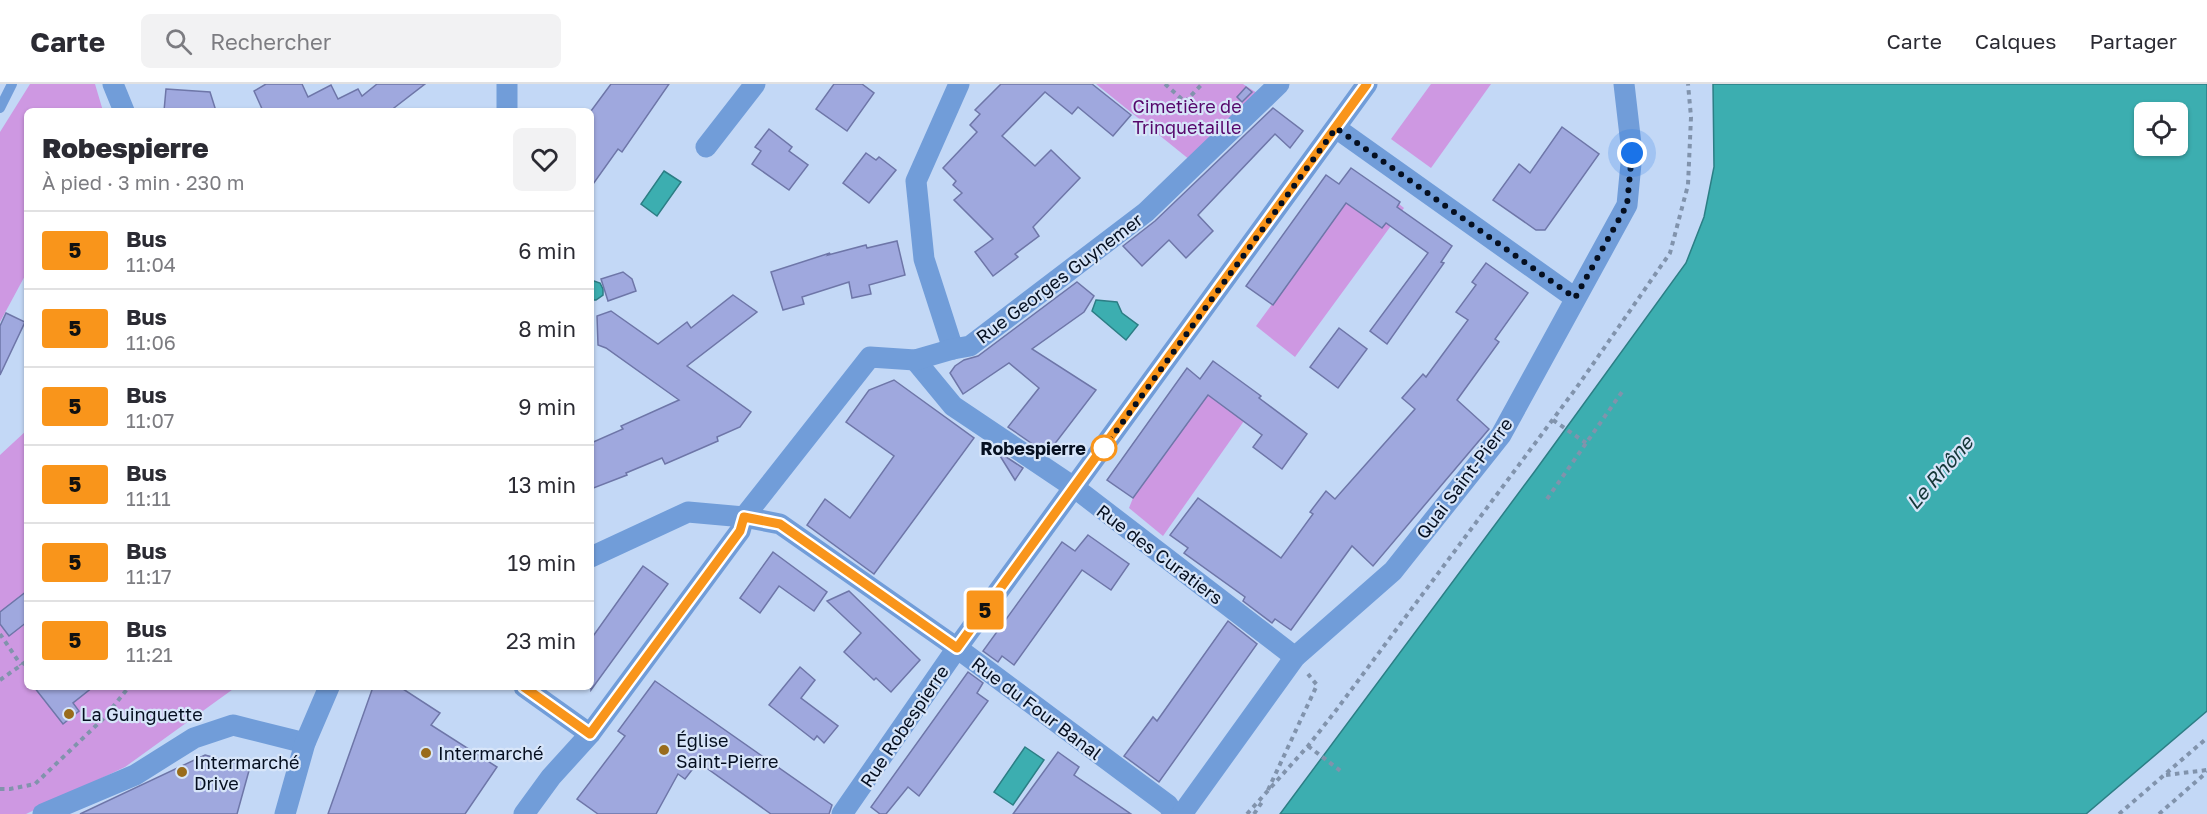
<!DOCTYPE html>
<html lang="fr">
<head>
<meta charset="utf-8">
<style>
	body { margin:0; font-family:"Golos Text",sans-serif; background:#f2f2f3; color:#2b2b33; height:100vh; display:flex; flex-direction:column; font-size:22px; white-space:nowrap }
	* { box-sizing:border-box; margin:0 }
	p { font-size:20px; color:#7c7c81 }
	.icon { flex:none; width:33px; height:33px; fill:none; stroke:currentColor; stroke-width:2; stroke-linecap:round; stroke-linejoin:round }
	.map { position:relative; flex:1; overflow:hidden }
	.side { position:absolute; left:24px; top:24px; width:570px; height:582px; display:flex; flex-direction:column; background:#fff; border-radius:9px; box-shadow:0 2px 4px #0004 }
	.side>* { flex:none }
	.badge { padding:0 12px; border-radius:4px; font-size:21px; line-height:39px }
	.buttons { position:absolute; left:2134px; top:18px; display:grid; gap:12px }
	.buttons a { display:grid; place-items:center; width:54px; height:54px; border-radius:9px; background:#fff; box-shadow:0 2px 4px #0004; font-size:30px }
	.you { position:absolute; width:30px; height:30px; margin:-15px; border:4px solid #fff; border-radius:50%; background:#1a73e8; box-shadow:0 0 0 9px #1a73e833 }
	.map>.badge { position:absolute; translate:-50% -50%; box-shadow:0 0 0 3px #fff }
	.round { display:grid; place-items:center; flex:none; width:63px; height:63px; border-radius:9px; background:#f2f2f3 }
	.head { display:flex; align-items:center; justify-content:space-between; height:102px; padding:0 18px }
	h1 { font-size:28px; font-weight:800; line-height:45px }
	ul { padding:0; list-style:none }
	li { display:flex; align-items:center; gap:18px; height:78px; padding:0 18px; border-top:2px solid #e1e1e2 }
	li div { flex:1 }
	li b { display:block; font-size:22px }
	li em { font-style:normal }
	li .badge { min-width:66px; font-weight:700; text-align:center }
	header { display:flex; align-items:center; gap:36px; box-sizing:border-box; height:84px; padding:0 30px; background:#fff; border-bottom:2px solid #e1e1e2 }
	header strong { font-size:28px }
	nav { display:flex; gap:33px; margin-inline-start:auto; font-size:21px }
	.search { width:420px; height:54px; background:#f2f2f3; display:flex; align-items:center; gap:15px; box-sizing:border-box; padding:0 21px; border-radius:9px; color:#7c7c81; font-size:22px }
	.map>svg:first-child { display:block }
	.green { fill:#ce98e2 }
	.water { fill:#3caeb0; stroke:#2c7e85; stroke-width:1.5; fill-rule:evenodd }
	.building { fill:#9fa8de; stroke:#6e76a8; stroke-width:1.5 }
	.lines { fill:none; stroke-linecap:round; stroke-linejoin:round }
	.path { stroke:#8193ac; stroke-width:4; stroke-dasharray:4.5 4.5; stroke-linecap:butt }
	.service { stroke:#719dd9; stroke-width:10 }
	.minor { stroke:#719dd9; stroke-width:21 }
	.line-casing { stroke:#fff; stroke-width:14 }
	.line { stroke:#f9951b; stroke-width:9 }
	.walk { stroke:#050f20; stroke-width:6; stroke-dasharray:0 10.8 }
	.stop-dot { fill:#fff; stroke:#f9951b; stroke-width:3 }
	.poi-dot { fill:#996c1c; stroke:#d7e5f9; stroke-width:2 }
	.labels { text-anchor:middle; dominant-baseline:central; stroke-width:4.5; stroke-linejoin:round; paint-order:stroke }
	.park-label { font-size:18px; fill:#56076b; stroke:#d7e5f9 }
	.street-label { font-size:18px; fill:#050f20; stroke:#d7e5f9 }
	.stop-label { font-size:18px; font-weight:bold; fill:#050f20; stroke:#d7e5f9; text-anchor:end }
	.poi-label { font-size:18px; fill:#050f20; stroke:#d7e5f9; text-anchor:start }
	.water-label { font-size:20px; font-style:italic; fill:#153738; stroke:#d7e5f9 }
</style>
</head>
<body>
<header>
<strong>Carte</strong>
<div class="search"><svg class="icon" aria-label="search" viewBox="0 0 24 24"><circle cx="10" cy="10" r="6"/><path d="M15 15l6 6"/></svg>Rechercher</div>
<nav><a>Carte</a><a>Calques</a><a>Partager</a></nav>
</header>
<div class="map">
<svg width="2207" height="730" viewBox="0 0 2207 730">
	<rect width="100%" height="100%" fill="#c3d8f6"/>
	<g class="green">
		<path d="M 30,0 L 95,0 L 103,27 L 27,27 L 27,188 L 0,238 L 0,48 Z"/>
		<path d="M 1096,0 L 1243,0 L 1257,9 L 1190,76 Z"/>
		<path d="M 1431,0 L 1491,0 L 1431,84 L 1391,55 Z"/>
		<path d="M 1346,119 L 1381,144 L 1399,120 L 1404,124 L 1295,273 L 1256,242 Z"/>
		<path d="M 1208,311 L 1244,337 L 1163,452 L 1129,424 L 1133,414 Z"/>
		<path d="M 27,346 L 27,603 L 236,603 L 125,683 L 26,730 L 0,730 L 0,371 Z"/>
	</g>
	<g class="water">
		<path d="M 1713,0 L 2207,0 L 2207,627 L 2086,730 L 1280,730 L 1535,387 L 1686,179 L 1704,133 L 1714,83 ZM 2145,28 L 2178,28 L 2178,62 L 2145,62 Z"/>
		<path d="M 664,87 L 681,98 L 657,132 L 641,120 Z"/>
		<path d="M 591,196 L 600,199 L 603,205 L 603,211 L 596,216 L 591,216 Z"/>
		<path d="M 1096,216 L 1117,218 L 1122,229 L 1138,241 L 1126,256 L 1092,227 Z"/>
		<path d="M 1025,663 L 1044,676 L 1013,721 L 994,708 Z"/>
	</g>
	<g class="building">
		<path d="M 266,0 L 302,0 L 308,13 L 331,1 L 338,15 L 358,5 L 362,12 L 377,0 L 425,0 L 390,27 L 263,27 L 254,7 Z"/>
		<path d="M 611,0 L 669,0 L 622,68 L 618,65 L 591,103 L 591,27 Z"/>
		<path d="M 834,0 L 862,0 L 874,9 L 847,47 L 816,25 Z"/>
		<path d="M 1001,0 L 1092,0 L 1131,31 L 1113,52 L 1078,23 L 1072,30 L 1045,8 L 1002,52 L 1035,82 L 1051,66 L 1080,94 L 1033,143 L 1039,152 L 1015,170 L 1018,173 L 993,192 L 975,168 L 993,155 L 954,116 L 962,109 L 953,101 L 956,97 L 943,84 L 977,48 L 970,41 L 980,30 L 975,26 Z"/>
		<path d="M 1246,3 L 1252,8 L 1242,18 L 1237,13 Z"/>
		<path d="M 166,5 L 210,8 L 216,27 L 164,27 Z"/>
		<path d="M 1273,24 L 1303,47 L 1290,64 L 1275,50 L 1198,131 L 1213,147 L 1186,174 L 1169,156 L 1142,182 L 1123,162 L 1155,137 Z"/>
		<path d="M 1562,43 L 1599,70 L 1545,146 L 1536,146 L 1493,116 L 1519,80 L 1530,89 Z"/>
		<path d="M 769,45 L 792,63 L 789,67 L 808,81 L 789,106 L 752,80 L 761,67 L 755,63 Z"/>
		<path d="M 866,69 L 876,76 L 879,73 L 896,86 L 869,119 L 843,99 Z"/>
		<path d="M 1351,84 L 1400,118 L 1397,123 L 1452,162 L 1441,178 L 1444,179 L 1387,260 L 1370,247 L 1428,169 L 1386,139 L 1382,144 L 1346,119 L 1273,221 L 1246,202 L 1326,91 L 1339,100 Z"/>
		<path d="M 897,157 L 905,191 L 869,201 L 871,210 L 852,214 L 849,198 L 802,213 L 804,220 L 783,226 L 771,188 L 830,169 L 828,171 L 866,161 L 867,164 Z"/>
		<path d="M 1486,179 L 1528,209 L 1495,255 L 1499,258 L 1457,316 L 1489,345 L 1373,482 L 1352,462 L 1291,546 L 1275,535 L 1272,539 L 1243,517 L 1245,513 L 1184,469 L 1188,464 L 1170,451 L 1198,414 L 1281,474 L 1313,430 L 1310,428 L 1326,407 L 1335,415 L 1415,325 L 1402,314 L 1423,290 L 1426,293 L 1468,236 L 1456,228 L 1476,201 L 1472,198 Z"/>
		<path d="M 623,188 L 632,195 L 636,207 L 608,217 L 601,195 Z"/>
		<path d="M 1077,198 L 1094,212 L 1084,228 L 1032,265 L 1096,306 L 1047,370 L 1008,343 L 1039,304 L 1009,279 L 963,310 L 950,289 L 955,282 L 964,276 L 978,272 Z"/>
		<path d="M 733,211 L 757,228 L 687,282 L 751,328 L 740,343 L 717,353 L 718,357 L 665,380 L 662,374 L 626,389 L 627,391 L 591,405 L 591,359 L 623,345 L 621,342 L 679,316 L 606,264 L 598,261 L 597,232 L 611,227 L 658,260 L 687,238 L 691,244 Z"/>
		<path d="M 6,229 L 25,238 L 0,291 L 0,242 Z"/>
		<path d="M 1339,244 L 1367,265 L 1338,304 L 1310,283 Z"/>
		<path d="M 1213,277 L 1261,312 L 1259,314 L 1307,350 L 1282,385 L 1253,363 L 1262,351 L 1208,311 L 1133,414 L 1107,396 L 1187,284 L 1200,295 Z"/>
		<path d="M 894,296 L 974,354 L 874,490 L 807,441 L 825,415 L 850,434 L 894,372 L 846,338 L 869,306 Z"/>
		<path d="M 997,367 L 1023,384 L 1015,396 Z"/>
		<path d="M 1088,451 L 1129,480 L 1111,506 L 1082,486 L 1014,581 L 1002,572 L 998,578 L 983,567 L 1062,458 L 1075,467 Z"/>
		<path d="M 773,468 L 827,508 L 814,527 L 779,502 L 760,529 L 740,514 Z"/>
		<path d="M 643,482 L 668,500 L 591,606 L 591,555 Z"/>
		<path d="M 27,507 L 27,538 L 9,552 L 0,540 L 0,528 Z"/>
		<path d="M 849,507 L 920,576 L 891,608 L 876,594 L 874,596 L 844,568 L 861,549 L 827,517 Z"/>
		<path d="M 1228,537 L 1257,560 L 1159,698 L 1124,672 L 1153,633 L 1157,637 Z"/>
		<path d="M 800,583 L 815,596 L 801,614 L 838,642 L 824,659 L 817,652 L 814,656 L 769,621 Z"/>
		<path d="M 968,588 L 983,599 L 977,609 L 988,617 L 919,712 L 908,703 L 886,730 L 880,730 L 871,723 Z"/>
		<path d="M 655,597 L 832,721 L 829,730 L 771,730 L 698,678 L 685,695 L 678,690 L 656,730 L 598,730 L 577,715 L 625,652 L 618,647 Z"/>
		<path d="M 34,603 L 93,603 L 73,619 L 79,627 L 63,640 Z"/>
		<path d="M 373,603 L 400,603 L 440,629 L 431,641 L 497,683 L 465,730 L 328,730 Z"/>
		<path d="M 1058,668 L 1079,683 L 1074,691 L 1131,730 L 1013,730 Z"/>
		<path d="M 205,671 L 250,683 L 237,730 L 80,730 Z"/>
	</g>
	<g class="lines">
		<g class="path">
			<path d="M 1165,0 L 1185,18 L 1202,0"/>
			<path d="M 1553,336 L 1586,359"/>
			<path d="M 1547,415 L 1624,305"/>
			<path d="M 0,550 L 21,581"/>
			<path d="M 0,596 L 27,577"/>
			<path d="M 1308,662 L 1342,688"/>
			<path d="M 2166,691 L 2207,686"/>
			<path d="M 0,705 L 10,705 L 35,700 L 104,634 L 129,603"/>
			<path d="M 1268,706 L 1317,601 L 1308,590"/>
			<path d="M 1247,730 L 1308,662 L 1334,629 L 1577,303 L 1670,169 L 1688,101 L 1691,33 L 1688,0"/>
			<path d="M 1254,730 L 1262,718"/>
			<path d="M 2119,730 L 2207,654"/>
			<path d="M 2159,730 L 2207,688"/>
		</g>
		<path class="service" d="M 0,24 L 12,0"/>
		<g class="minor">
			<path d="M 113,0 L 124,27"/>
			<path d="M 507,27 L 507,0"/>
			<path d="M 1336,44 L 1575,214"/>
			<path d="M 706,63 L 755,0"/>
			<path d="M 953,265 L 924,175 L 916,97 L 959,0"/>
			<path d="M 915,276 L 953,322 L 1075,404 L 1295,573"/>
			<path d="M 591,473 L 688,428 L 744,433 L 780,440 L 957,564 L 1168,721 L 1174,730"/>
			<path d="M 524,603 L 590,650"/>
			<path d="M 43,730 L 135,691 L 194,654 L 233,641 L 305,659"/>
			<path d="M 285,730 L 305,659 L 329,603"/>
			<path d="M 524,730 L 551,693 L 590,650 L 740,447 L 744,433 L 870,273 L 915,276 L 953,265 L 970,262 L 1146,128 L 1279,0"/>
			<path d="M 842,730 L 957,564 L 1367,0"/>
			<path d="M 1182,730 L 1295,573 L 1393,487 L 1501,351 L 1627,121 L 1632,69 L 1624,0"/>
		</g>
	</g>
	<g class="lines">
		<defs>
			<path id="line" d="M 524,603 L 590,650 L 740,447 L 744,433 L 780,440 L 957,564 L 1367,0"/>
		</defs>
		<use href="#line" class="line-casing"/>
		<use href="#line" class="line"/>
		<path class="walk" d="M 1104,364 L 1336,44 L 1575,214 L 1627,121 L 1632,69"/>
	</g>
	<circle class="stop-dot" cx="1104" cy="364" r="12"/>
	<g class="poi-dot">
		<circle cx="69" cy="630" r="6"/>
		<circle cx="664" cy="666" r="6"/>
		<circle cx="426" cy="669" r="6"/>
		<circle cx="182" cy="688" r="6"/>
	</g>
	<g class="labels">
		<g class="park-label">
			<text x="1187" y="22">Cimetière de<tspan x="1187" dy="21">Trinquetaille</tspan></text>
		</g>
		<g class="street-label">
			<text transform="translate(1059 194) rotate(-37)">Rue Georges Guynemer</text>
			<text transform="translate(1464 394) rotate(-53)">Quai Saint-Pierre</text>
			<text transform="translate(1160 470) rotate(37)">Rue des Curatiers</text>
			<text transform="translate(1037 624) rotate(37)">Rue du Four Banal</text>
			<text transform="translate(904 642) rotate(-56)">Rue Robespierre</text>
		</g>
		<g class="stop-label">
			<text x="1086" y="364">Robespierre</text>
		</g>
		<g class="poi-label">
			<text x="81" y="630">La Guinguette</text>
			<text x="676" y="656">Église<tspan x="676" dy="21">Saint-Pierre</tspan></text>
			<text x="438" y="669">Intermarché</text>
			<text x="194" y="678">Intermarché<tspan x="194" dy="21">Drive</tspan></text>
		</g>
		<g class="water-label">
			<text transform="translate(1939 388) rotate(-49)">Le Rhône</text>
		</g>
	</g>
</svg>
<div class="buttons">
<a><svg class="icon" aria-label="locate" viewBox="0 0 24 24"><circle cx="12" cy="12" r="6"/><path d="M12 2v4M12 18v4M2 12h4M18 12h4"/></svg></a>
</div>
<div class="you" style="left:1632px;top:69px"></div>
<b class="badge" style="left:985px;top:526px;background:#f9951b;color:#111">5</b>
<section class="side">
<div class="head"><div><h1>Robespierre</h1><p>À pied · 3 min · 230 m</p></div><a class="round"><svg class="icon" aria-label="heart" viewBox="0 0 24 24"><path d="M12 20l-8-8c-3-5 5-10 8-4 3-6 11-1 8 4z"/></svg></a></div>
<ul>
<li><span class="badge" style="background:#f9951b;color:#111">5</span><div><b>Bus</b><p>11:04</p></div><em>6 min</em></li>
<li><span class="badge" style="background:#f9951b;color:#111">5</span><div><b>Bus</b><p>11:06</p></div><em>8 min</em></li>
<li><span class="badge" style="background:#f9951b;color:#111">5</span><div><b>Bus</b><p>11:07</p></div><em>9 min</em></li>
<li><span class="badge" style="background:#f9951b;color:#111">5</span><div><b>Bus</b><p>11:11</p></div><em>13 min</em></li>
<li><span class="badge" style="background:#f9951b;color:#111">5</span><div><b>Bus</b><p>11:17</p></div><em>19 min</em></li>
<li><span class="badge" style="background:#f9951b;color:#111">5</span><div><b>Bus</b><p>11:21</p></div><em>23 min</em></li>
</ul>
</section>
</div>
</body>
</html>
